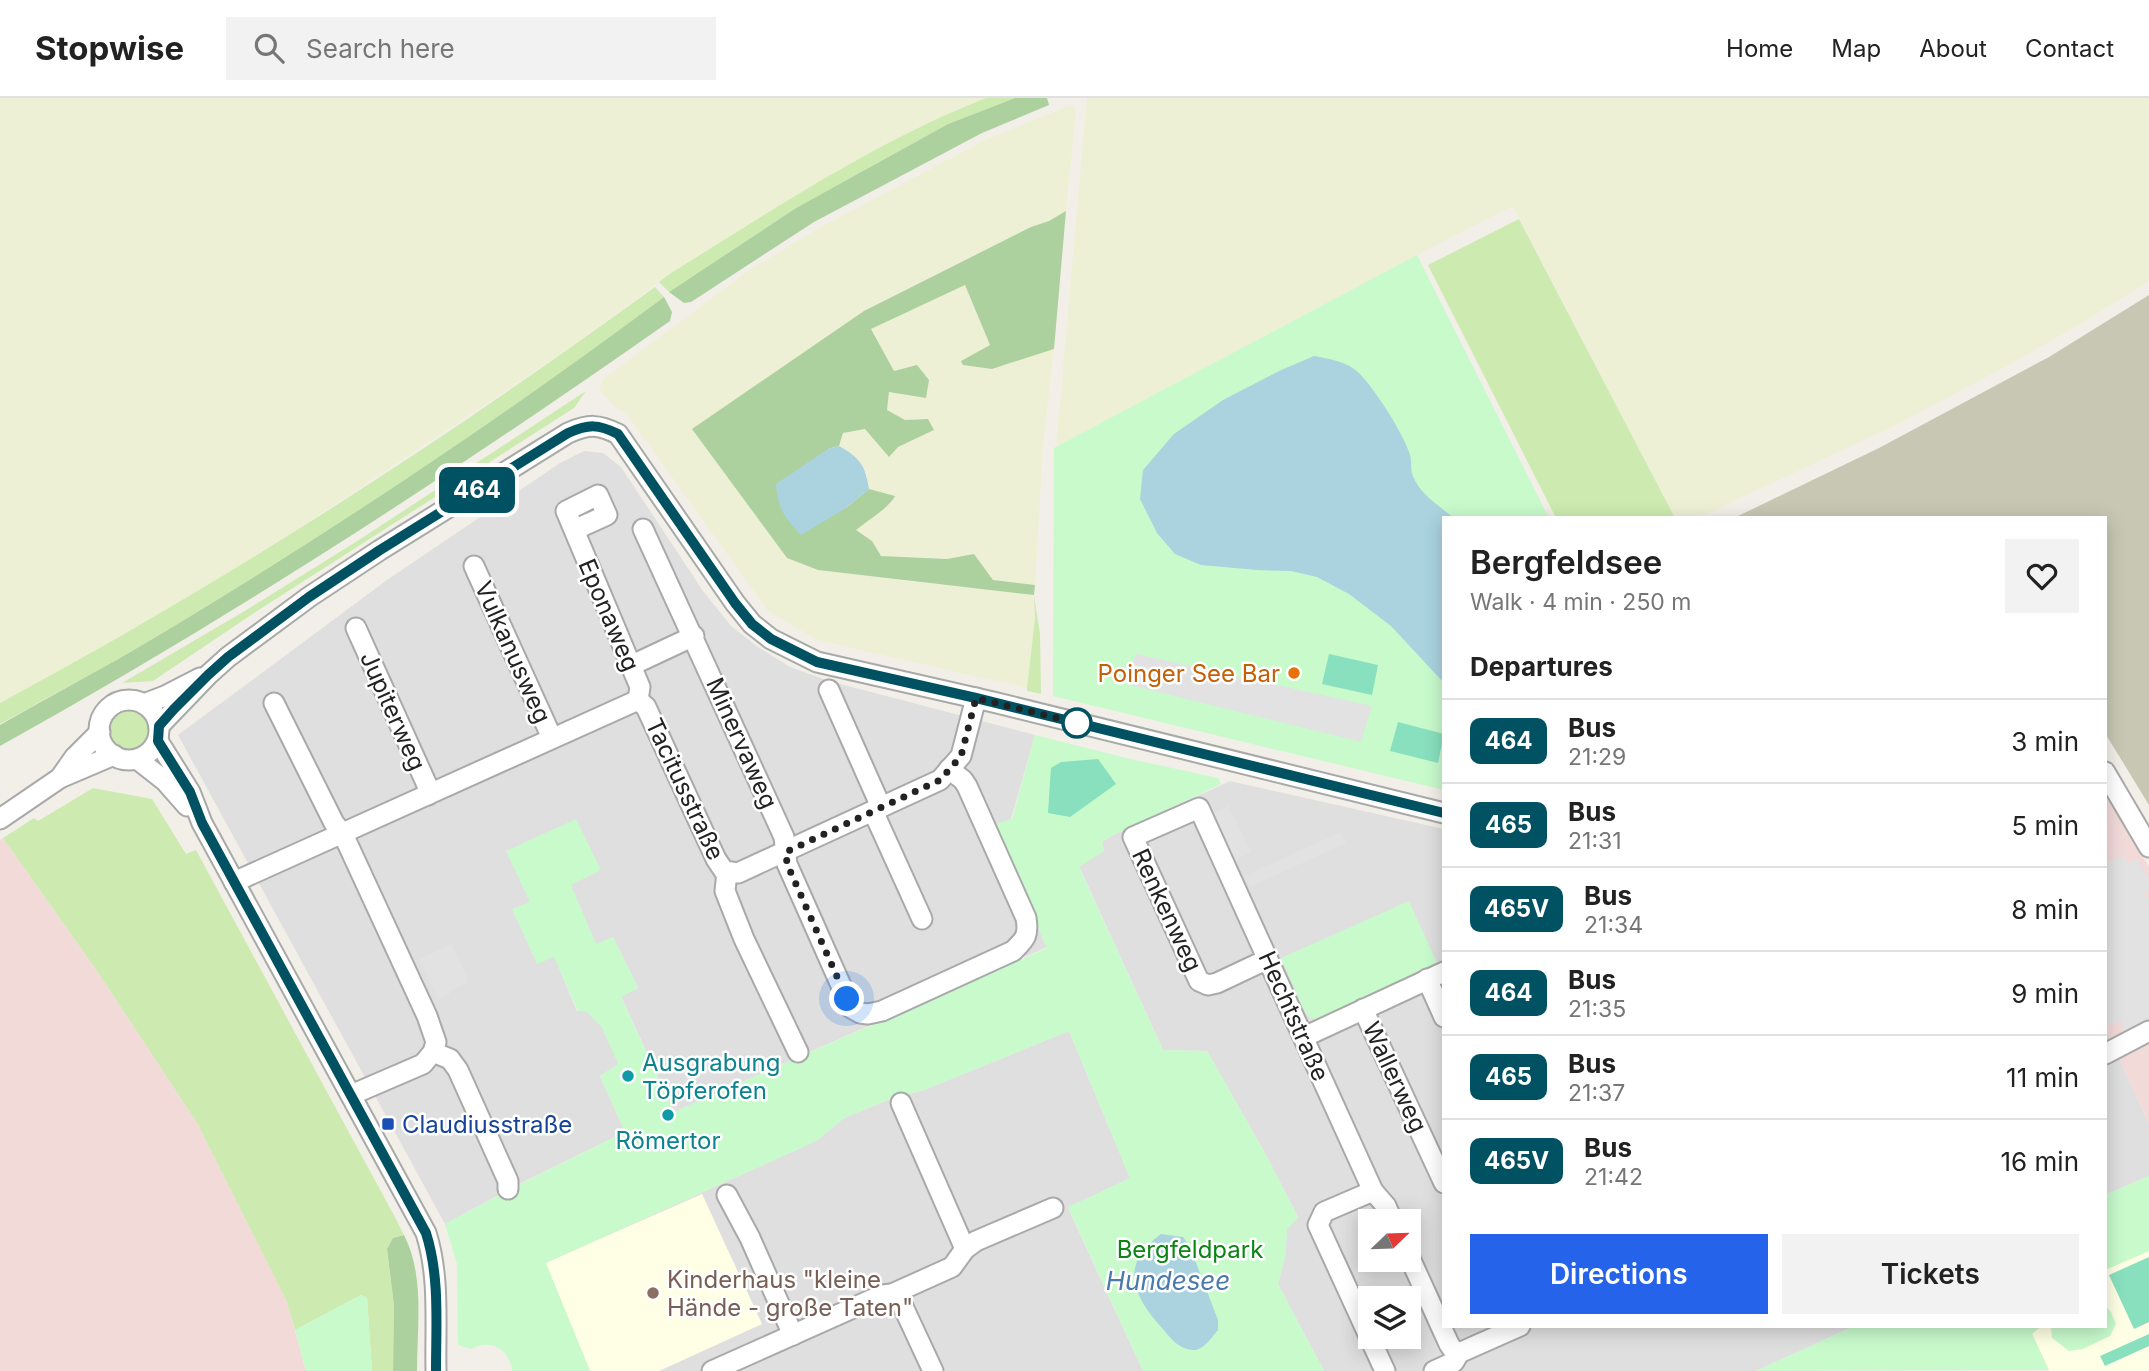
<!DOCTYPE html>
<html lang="en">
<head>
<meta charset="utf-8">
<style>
	body { margin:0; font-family:Inter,sans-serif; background:#f2f2f2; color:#222; height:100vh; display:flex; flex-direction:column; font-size:26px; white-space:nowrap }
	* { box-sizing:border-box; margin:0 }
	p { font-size:23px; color:#767676 }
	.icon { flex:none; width:38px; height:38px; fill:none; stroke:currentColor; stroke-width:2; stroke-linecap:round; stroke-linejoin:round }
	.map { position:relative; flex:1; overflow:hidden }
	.side { position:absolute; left:1442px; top:418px; width:665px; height:812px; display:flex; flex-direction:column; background:#fff; border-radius:0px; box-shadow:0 4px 18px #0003 }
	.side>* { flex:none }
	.badge { padding:0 14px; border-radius:10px; font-size:24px; line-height:46px }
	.needle { width:46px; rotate:67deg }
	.fabs { position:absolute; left:1358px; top:1111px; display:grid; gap:14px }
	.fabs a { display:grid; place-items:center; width:63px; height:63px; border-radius:0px; background:#fff; box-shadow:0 4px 18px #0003; font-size:35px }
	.you { position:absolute; width:35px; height:35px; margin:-18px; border:5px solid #fff; border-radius:50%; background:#1a73e8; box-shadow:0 0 0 10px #1a73e833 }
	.map>.badge { position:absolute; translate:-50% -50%; box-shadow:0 0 0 4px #fff }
	h2 { padding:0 28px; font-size:26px; line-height:63px }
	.round { display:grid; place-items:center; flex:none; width:74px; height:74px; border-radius:0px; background:#f2f2f2 }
	.summary { display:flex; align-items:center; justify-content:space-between; height:119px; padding:0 28px }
	h1 { font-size:33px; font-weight:600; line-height:52px }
	.cta { display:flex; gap:14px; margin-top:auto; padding:14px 28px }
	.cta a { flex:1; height:80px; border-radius:0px; background:#2563eb; color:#fff; font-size:28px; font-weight:600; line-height:80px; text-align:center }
	.cta a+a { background:#f2f2f2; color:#222 }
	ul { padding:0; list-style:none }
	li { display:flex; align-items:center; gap:21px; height:84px; padding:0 28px; border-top:2px solid #e0e0e0 }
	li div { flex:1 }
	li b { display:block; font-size:26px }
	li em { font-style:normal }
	li .badge { min-width:77px; font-weight:700; text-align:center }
	header { display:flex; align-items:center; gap:42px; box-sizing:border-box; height:98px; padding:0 35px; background:#fff; border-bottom:2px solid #e0e0e0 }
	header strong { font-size:33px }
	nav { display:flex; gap:38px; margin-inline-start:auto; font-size:24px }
	.search { width:490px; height:63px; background:#f2f2f2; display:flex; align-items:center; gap:18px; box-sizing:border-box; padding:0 24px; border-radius:0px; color:#767676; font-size:26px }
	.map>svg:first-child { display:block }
	.residential { fill:#e0dfdf; fill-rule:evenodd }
	.commercial { fill:#f2dad9 }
	.education { fill:#ffffe5 }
	.construction { fill:#c7c7b4 }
	.farmland { fill:#eef0d5 }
	.grass { fill:#cdebb0 }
	.forest { fill:#add19e }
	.park { fill:#c8facc }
	.pitch { fill:#88e0be }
	.parking { fill:#e2e2e2 }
	.water { fill:#aad3df }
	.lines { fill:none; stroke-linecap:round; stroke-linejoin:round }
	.minor-casing { stroke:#a9a9a9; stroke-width:23 }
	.minor { stroke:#fff; stroke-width:19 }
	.line-casing { stroke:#fff; stroke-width:16 }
	.line { stroke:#005262; stroke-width:10 }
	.walk { stroke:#222; stroke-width:7; stroke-dasharray:0 12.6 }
	.food-dot { fill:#e8710a; stroke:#fff; stroke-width:2.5 }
	.stop-dot { fill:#fff; stroke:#005262; stroke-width:3.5 }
	.culture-dot { fill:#0f9aa8; stroke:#fff; stroke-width:2.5 }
	.transit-dot { fill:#1a4fb4; stroke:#fff; stroke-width:2.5 }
	.education-dot { fill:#8d6e63; stroke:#fff; stroke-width:2.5 }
	.labels { text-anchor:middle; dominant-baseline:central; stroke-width:5; stroke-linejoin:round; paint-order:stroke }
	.street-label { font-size:24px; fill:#222; stroke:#fff }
	.food-label { font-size:24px; fill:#c56008; stroke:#fff; text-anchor:end }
	.culture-label { font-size:24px; fill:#0d838f; stroke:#fff; text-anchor:start }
	.transit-label { font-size:24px; fill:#164399; stroke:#fff; text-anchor:start }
	.park-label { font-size:24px; fill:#0c8416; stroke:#fff }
	.education-label { font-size:24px; fill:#785e54; stroke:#fff; text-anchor:start }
	.water-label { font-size:26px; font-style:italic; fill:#4a7aab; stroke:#fff }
</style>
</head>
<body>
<header>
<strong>Stopwise</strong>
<div class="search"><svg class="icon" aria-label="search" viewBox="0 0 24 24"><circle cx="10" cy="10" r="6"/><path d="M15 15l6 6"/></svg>Search here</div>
<nav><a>Home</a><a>Map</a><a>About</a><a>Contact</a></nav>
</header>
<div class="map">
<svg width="2149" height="1273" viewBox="0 0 2149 1273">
	<rect width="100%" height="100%" fill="#f2efe9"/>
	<g class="residential">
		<path d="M 584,353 L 603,355 L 621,369 L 703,493 L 731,528 L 758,549 L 790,569 L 829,583 L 1035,637 L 1011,721 L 992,728 L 1047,849 L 674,1014 L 621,898 L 638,890 L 613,839 L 596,847 L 570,787 L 507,752 L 530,804 L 513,811 L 537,865 L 554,858 L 577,913 L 586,912 L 602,929 L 619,966 L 600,978 L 625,1034 L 521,1085 L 445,1126 L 178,637 L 387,482 L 560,365 Z"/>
		<path d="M 1230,683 L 1444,731 L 1444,1228 L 1852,1229 L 1756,1273 L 1324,1273 L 1278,1186 L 1285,1159 L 1287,1131 L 1298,1119 L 1265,1055 L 1207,953 L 1163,952 L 1079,768 L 1104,753 L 1102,744 L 1111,738 ZM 1370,1124 L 1409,1124 L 1409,1162 L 1370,1162 ZM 1370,1200 L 1409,1200 L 1409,1239 L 1370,1239 Z"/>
		<path d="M 2105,929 L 2149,1026 L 2149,1078 L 2105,1097 Z"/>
		<path d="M 1069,933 L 1130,1080 L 1068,1110 L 1143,1273 L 590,1273 L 545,1165 L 816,1043 L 844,1020 L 890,1001 L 924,992 Z"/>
	</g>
	<g class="commercial">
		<path d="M 2105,696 L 2111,703 L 2149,769 L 2149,1026 L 2105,929 Z"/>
		<path d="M 3,740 L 97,873 L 197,1025 L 287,1204 L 306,1273 L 0,1273 L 0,742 Z"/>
	</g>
	<g class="education">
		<path d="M 702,1096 L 762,1226 L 659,1273 L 590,1273 L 545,1165 Z"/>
		<path d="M 2149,1153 L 2149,1273 L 2049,1273 L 2032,1236 L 2040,1229 L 2105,1228 L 2105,1172 Z"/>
	</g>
	<path class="construction" d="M 2149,197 L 2149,707 L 2105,635 L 2105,420 L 1734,420 L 1879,350 L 2049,259 Z"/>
	<g class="farmland">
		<path d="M 0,0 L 986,0 L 954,13 L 867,57 L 671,175 L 573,248 L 256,459 L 85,560 L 0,605 Z"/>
		<path d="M 1087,0 L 2149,0 L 2149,183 L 2087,222 L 2005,269 L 1898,326 L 1698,420 L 1675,420 L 1513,108 L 1417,157 L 1056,349 Z"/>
		<path d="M 1069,8 L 1075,9 L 1076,14 L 1066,113 L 1049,123 L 1031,129 L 864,213 L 787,460 L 818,472 L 1034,497 L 1035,520 L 1027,590 L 817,542 L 768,513 L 626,315 L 616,310 L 600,293 L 602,282 L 752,170 L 821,129 L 985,42 Z"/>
		<path d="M 965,187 L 990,247 L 961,263 L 992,271 L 1054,251 L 1043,347 L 1035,487 L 993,482 L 974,457 L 947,461 L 881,458 L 872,443 L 856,432 L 873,417 L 891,405 L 895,398 L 869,391 L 867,374 L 839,348 L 843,335 L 865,330 L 897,349 L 934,332 L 928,321 L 905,322 L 887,312 L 889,294 L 926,300 L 894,274 L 871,231 Z"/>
	</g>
	<g class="grass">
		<path d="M 986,0 L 1015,0 L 948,26 L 796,110 L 669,194 L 659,184 L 671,175 C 773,112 874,44 986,0 Z"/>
		<path d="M 1519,121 L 1675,420 L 1556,420 L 1428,167 Z"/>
		<path d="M 655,189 L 664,199 C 511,313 352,420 189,519 C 128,557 63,591 0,626 L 0,605 C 228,483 446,341 655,189 Z"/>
		<path d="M 586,293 L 574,310 L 254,515 L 153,583 L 122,585 L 248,511 L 362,440 Z"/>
		<path d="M 1034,497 L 1040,536 L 1041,596 L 1027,593 L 1027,590 L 1035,520 Z"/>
		<circle cx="130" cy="631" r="22"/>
		<path d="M 93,690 L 152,701 L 186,756 L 196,752 L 397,1123 L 404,1137 L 393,1140 L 387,1151 L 394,1207 L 393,1273 L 372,1273 L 367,1200 L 361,1197 L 295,1232 L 287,1204 L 197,1025 L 97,873 L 3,740 L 34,720 L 38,723 Z"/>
	</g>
	<g class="forest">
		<path d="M 1015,0 L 1047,0 L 1049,7 L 982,35 L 814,124 L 691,204 L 684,205 L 669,194 L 796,110 L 948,26 Z"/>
		<path d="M 1066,113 L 1054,251 L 992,271 L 963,267 L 961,263 L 990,247 L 965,187 L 871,231 L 894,273 L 917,267 L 929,282 L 926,300 L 889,294 L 887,312 L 905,322 L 928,321 L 934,332 L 898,349 L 889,359 L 865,331 L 843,335 L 839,348 L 828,351 L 846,410 L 869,391 L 895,398 C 890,409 867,423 856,432 L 872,443 L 881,458 L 947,461 L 974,456 L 993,482 L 1035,487 L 1034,497 L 818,472 L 787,460 L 692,331 L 864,213 L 1031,129 L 1049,123 Z"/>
		<path d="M 664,199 L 672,214 L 670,223 C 452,376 232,519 0,648 L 0,627 C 63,591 128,557 189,519 C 352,420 511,313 664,199 Z"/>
		<path d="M 404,1137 C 425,1178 417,1228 417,1273 L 393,1273 L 394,1207 L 387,1151 L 393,1140 Z"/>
	</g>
	<g class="park">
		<path d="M 1417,157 L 1549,420 L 1444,420 L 1444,692 L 1053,598 L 1054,350 Z"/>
		<path d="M 1035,637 L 1126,660 L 1218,680 L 1221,686 L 1111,738 L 1102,744 L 1104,753 L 1079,769 L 1163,952 L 1207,953 L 1265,1055 L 1298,1119 L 1287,1132 L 1285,1159 L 1278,1186 L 1324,1273 L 1143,1273 L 1068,1109 L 1130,1080 L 1069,933 L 924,992 L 890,1001 L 844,1020 L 816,1043 L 546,1165 L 590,1273 L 512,1273 C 510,1251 490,1240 471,1251 L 458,1247 L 457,1166 L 445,1126 L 522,1085 L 625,1034 L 600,978 L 618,966 L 602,929 L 586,913 L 578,913 L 554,859 L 537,866 L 512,811 L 530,804 L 506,753 L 576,721 L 601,772 L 571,787 L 596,846 L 613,839 L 638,890 L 621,899 L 674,1014 L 1047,850 L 991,727 L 1012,721 Z"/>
		<path d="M 1409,803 L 1438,867 L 1316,921 L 1310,920 L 1305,914 L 1281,860 Z"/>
		<path d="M 2149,1078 L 2149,1153 L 2105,1172 L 2105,1097 Z"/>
		<path d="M 361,1197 L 367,1200 L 372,1273 L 306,1273 L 295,1232 Z"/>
		<path d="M 2105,1207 L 2111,1214 L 2116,1226 L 2110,1238 L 2083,1251 L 2069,1253 L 2052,1240 L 2051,1229 L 2105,1228 Z"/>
		<path d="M 1852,1229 L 2040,1229 L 2032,1236 L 2049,1272 L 1756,1273 Z"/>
	</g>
	<g class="pitch">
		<path d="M 1329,556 L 1378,567 L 1372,597 L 1322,586 Z"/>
		<path d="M 1398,624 L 1444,636 L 1438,665 L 1390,653 Z"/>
		<path d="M 1098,661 L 1116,686 L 1070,719 L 1048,715 L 1051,670 L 1061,664 Z"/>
		<path d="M 2149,1159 L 2149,1224 L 2134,1231 L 2109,1177 Z"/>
		<path d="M 2149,1236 L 2149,1248 L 2105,1268 L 2100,1258 Z"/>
	</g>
	<g class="parking">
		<path d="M 1136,556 L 1372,608 L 1361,644 L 1126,586 Z"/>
		<path d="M 1229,708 L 1251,754 L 1234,763 L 1212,716 Z"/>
		<path d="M 1341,734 L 1346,745 L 1250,789 L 1244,778 Z"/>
		<path d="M 2124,757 L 2128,765 L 2137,761 L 2149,781 L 2149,792 L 2145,795 L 2149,801 L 2149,926 L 2126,936 L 2120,923 L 2110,927 L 2105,916 L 2105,777 L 2108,776 L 2105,765 Z"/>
		<path d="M 452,846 L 469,884 L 449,894 L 450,896 L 438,902 L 419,861 Z"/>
	</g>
	<g class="water">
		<path d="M 1314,258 C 1329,261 1347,263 1359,275 C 1374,290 1404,336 1410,357 C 1412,363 1410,372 1413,378 C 1420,396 1439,408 1454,420 L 1444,420 L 1444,585 L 1391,528 L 1349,496 L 1317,479 L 1291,473 L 1257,472 L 1201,467 L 1175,456 L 1157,435 L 1140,401 L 1143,372 L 1174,336 L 1223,302 L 1279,273 Z"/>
		<path d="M 839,348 C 860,360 865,367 869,391 L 846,410 L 801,437 C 784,419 778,411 776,386 L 828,351 Z"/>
		<path d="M 1161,1136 L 1183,1139 L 1190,1149 L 1218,1222 L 1218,1232 C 1212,1239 1203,1253 1193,1252 C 1179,1251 1171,1241 1163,1231 C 1133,1198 1118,1167 1161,1136 Z"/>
	</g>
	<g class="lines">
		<defs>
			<g id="minor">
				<path d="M 643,431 L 784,739 L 787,766 L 851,910 L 860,915 L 868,916 L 882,913 L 1013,853 C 1025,841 1029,838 1026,820 L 967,688 L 963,682 L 949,671"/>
				<path d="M 574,432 L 566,413 L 598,397 L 607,417 L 574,432 L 640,589 L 638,602"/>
				<path d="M 474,468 L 552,640"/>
				<path d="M 356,530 L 427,687 L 428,697"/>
				<path d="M 630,568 L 694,538"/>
				<path d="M 829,592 L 881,709"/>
				<circle cx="129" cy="632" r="30"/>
				<path d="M 274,605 L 334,725 L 343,736 L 427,918 L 436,944 L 433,954 L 423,966 L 351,997"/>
				<path d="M 144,606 L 165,598 L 200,580"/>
				<path d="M 159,628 L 208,577 L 228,559 L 309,499 L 380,452 L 568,335 C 589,326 598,326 618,336 L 735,505 L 752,526 L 771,541 L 817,564 L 993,604 L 1444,715"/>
				<path d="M 158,643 L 190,694 L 202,725 L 426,1135 C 440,1179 435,1227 436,1273"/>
				<path d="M 137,661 L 165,683 L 187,708"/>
				<path d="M 2105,674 L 2149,749"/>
				<path d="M 60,680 L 74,660 L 100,634"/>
				<path d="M 873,713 L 922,821"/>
				<path d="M 0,721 L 60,680 L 114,657"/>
				<path d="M 727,774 L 725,793 L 744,841 L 798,954"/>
				<path d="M 234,784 L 638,602 L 646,609 L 716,761 L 724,773 L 738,775 L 940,682 L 961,658 L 976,600"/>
				<path d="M 1268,861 L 1217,885 L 1208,887 L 1199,883 L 1133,739 L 1199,710 L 1373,1093 L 1386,1108 L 1393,1124"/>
				<path d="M 1427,881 L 1444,919"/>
				<path d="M 1363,911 L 1444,1085"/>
				<path d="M 1304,939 L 1444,874"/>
				<path d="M 433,954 L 450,961 L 458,972 L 508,1083 L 508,1091"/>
				<path d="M 2105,956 L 2149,933"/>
				<path d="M 901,1005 L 965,1151"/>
				<path d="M 1373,1093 L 1324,1114 L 1318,1127 L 1385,1273"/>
				<path d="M 727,1097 L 750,1140 L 793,1237"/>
				<path d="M 1409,1158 L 1449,1246 L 1453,1252 L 1459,1255"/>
				<path d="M 892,1196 L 900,1202 L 933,1273"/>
				<path d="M 1459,1255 L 1520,1228"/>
				<path d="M 712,1273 L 882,1197 L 892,1196 L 952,1169 L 965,1151 L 976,1143 L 1053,1110"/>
				<path d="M 1434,1273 L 1454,1264 L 1459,1255"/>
			</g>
		</defs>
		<use href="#minor" class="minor-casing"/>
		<use href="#minor" class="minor"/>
	</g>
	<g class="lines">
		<defs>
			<path id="line" d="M 436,1273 C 436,1227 440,1179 426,1135 L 202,725 L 190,694 L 158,643 L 159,628 L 174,611 L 208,577 L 228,559 L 309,499 L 380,452 L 568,335 C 589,326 598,326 618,336 L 735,505 L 752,526 L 771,541 L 817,564 L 976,600 L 1444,715"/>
		</defs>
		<use href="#line" class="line-casing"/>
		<use href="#line" class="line"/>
		<path class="walk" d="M 847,901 L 787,766 L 786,754 L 940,682 L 961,658 L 976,600 L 1077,625"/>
	</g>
	<circle class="food-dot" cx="1294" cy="575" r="7"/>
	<circle class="stop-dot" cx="1077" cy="625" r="14"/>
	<g class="culture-dot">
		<circle cx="628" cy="978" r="7"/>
		<circle cx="668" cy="1017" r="7"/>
	</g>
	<rect class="transit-dot" x="381" y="1019" width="14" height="14" rx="3.5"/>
	<circle class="education-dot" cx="653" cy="1195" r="7"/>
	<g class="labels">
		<g class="street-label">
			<text transform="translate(609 517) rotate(67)">Eponaweg</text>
			<text transform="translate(513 554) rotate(66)">Vulkanusweg</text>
			<text transform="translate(393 613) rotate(66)">Jupiterweg</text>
			<text transform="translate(742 645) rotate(66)">Minervaweg</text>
			<text transform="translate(685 691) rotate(65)">Tacitusstraße</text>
			<text transform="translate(1167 812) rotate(65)">Renkenweg</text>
			<text transform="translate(1294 918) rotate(66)">Hechtstraße</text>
			<text transform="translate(1395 979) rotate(65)">Wallerweg</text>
		</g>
		<g class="food-label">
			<text x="1280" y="575">Poinger See Bar</text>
		</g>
		<g class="culture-label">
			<text x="642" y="964">Ausgrabung<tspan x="642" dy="28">Töpferofen</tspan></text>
			<text x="668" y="1042" text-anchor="middle">Römertor</text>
		</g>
		<g class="transit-label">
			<text x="402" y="1026">Claudiusstraße</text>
		</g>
		<g class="park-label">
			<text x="1190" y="1151">Bergfeldpark</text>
		</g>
		<g class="education-label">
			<text x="667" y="1181">Kinderhaus "kleine<tspan x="667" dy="28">Hände - große Taten"</tspan></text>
		</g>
		<g class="water-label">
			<text x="1168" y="1182">Hundesee</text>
		</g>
	</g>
</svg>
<div class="fabs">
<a><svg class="needle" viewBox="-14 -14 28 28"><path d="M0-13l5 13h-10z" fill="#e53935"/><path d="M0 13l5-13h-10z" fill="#767676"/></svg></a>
<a><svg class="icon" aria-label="layers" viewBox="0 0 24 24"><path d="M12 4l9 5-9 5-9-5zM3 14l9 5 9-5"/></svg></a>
</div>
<div class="you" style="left:847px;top:901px"></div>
<b class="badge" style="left:477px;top:392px;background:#005262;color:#fff">464</b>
<section class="side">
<div class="summary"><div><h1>Bergfeldsee</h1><p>Walk · 4 min · 250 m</p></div><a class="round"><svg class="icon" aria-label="heart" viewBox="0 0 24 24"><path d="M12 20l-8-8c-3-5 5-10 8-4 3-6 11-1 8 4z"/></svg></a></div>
<h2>Departures</h2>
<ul>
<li><span class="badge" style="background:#005262;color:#fff">464</span><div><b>Bus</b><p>21:29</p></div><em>3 min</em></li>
<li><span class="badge" style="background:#005262;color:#fff">465</span><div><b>Bus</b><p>21:31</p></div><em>5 min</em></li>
<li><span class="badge" style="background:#005262;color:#fff">465V</span><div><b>Bus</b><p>21:34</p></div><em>8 min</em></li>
<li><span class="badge" style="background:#005262;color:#fff">464</span><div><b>Bus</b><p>21:35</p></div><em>9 min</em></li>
<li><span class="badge" style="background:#005262;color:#fff">465</span><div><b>Bus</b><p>21:37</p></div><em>11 min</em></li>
<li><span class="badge" style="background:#005262;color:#fff">465V</span><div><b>Bus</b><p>21:42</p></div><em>16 min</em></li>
</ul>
<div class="cta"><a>Directions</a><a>Tickets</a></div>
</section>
</div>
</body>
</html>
